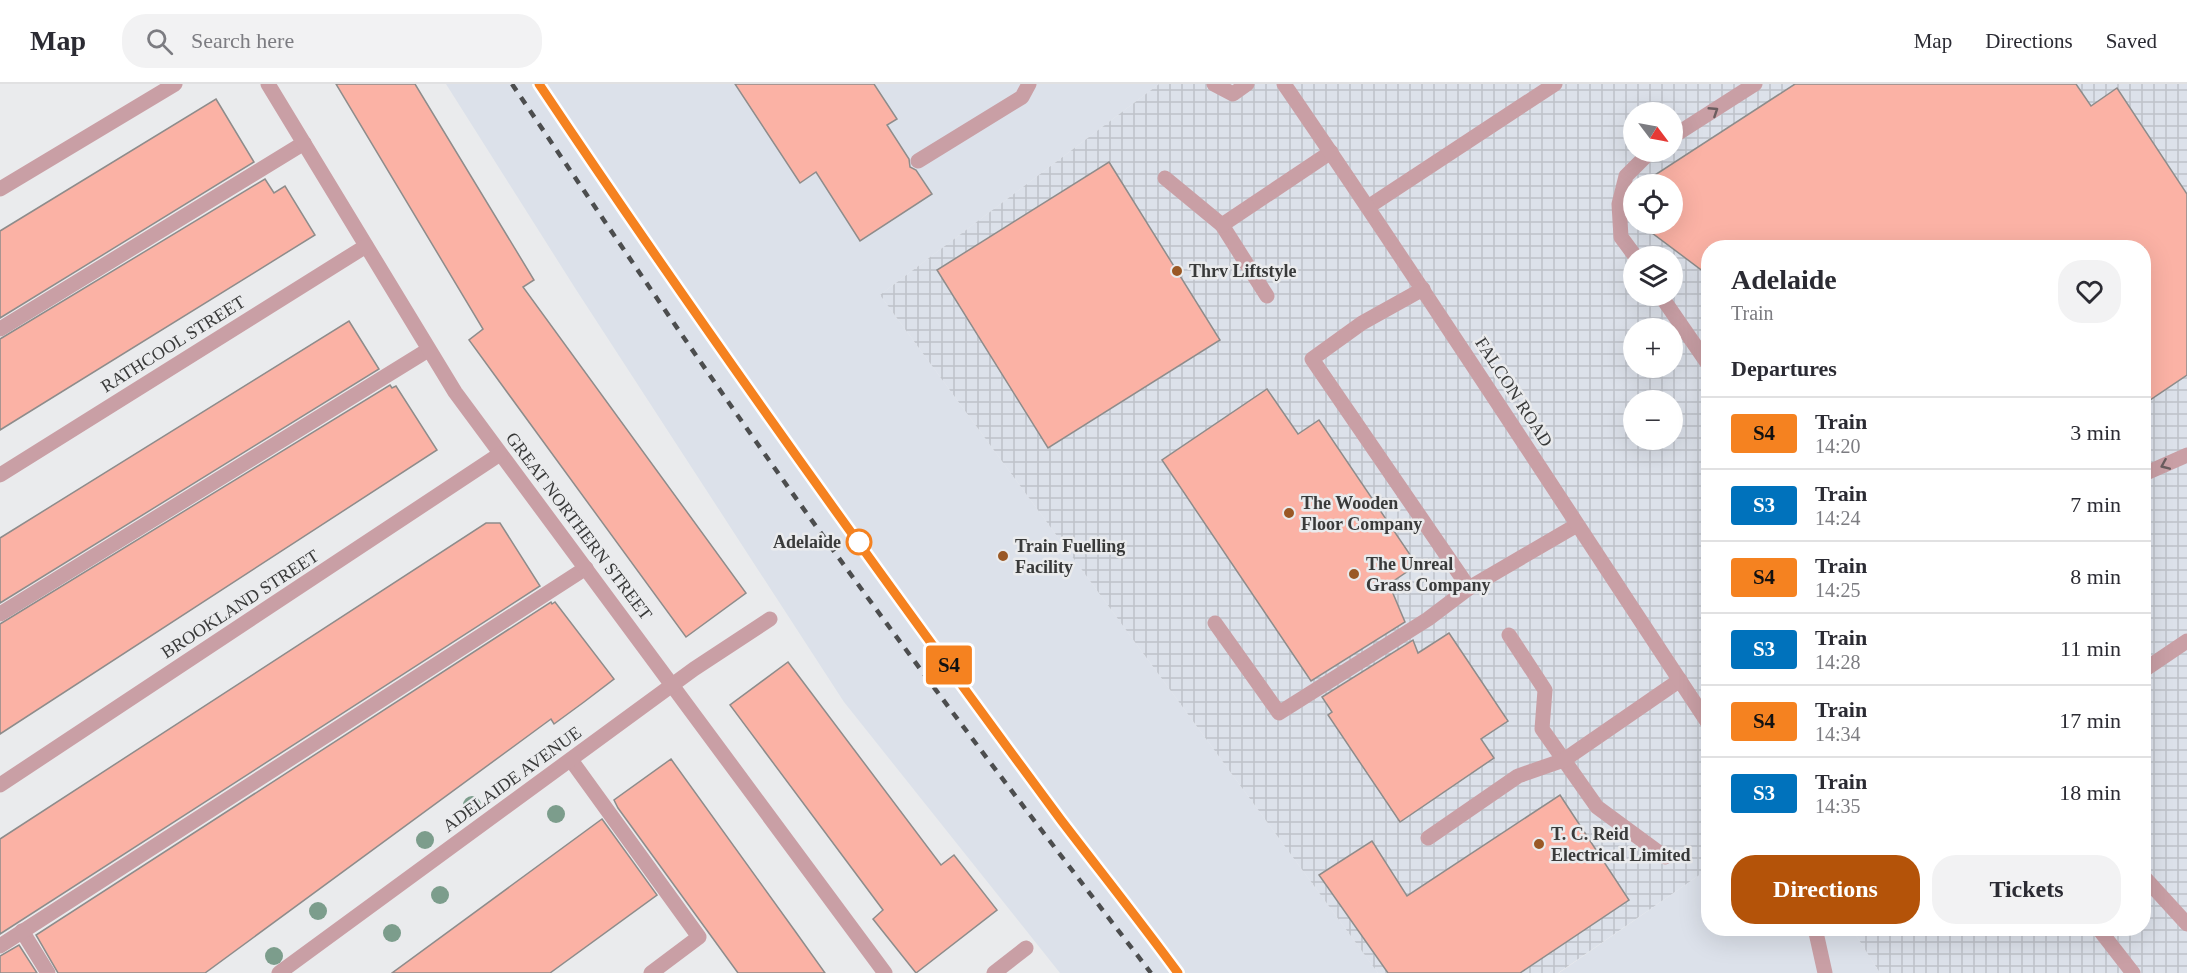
<!DOCTYPE html>
<html lang="en">
<head>
<meta charset="utf-8">
<style>
	body { margin:0; font-family:Georgia,serif; background:#f2f2f3; color:#2b2b33; height:100vh; display:flex; flex-direction:column; font-size:22px; white-space:nowrap }
	* { box-sizing:border-box; margin:0 }
	p { font-size:20px; color:#7c7c81 }
	.icon { flex:none; width:33px; height:33px; fill:none; stroke:currentColor; stroke-width:2; stroke-linecap:round; stroke-linejoin:round }
	.map { position:relative; flex:1; overflow:hidden }
	.side { position:absolute; left:1701px; top:156px; width:450px; height:696px; display:flex; flex-direction:column; background:#fff; border-radius:24px; box-shadow:0 6px 24px #0002 }
	.side>* { flex:none }
	.badge { padding:0 12px; border-radius:4px; font-size:21px; line-height:39px }
	.needle { width:39px; rotate:122deg }
	.fabs { position:absolute; left:1623px; top:18px; display:grid; gap:12px }
	.fabs a { display:grid; place-items:center; width:60px; height:60px; border-radius:50%; background:#fff; box-shadow:0 6px 24px #0002; font-size:30px }
	.map>.badge { position:absolute; translate:-50% -50%; box-shadow:0 0 0 3px #fff }
	h2 { padding:0 30px; font-size:22px; line-height:54px }
	.round { display:grid; place-items:center; flex:none; width:63px; height:63px; border-radius:24px; background:#f2f2f3 }
	.head { display:flex; align-items:center; justify-content:space-between; height:102px; padding:0 30px }
	h1 { font-size:28px; font-weight:800; line-height:45px }
	.action { display:flex; gap:12px; margin-top:auto; padding:12px 30px }
	.action a { flex:1; height:69px; border-radius:24px; background:#b45309; color:#fff; font-size:24px; font-weight:800; line-height:69px; text-align:center }
	.action a+a { background:#f2f2f3; color:#2b2b33 }
	ul { padding:0; list-style:none }
	li { display:flex; align-items:center; gap:18px; height:72px; padding:0 30px; border-top:2px solid #e1e1e2 }
	li div { flex:1 }
	li b { display:block; font-size:22px }
	li em { font-style:normal }
	li .badge { min-width:66px; font-weight:700; text-align:center }
	header { display:flex; align-items:center; gap:36px; box-sizing:border-box; height:84px; padding:0 30px; background:#fff; border-bottom:2px solid #e1e1e2 }
	header strong { font-size:28px }
	nav { display:flex; gap:33px; margin-inline-start:auto; font-size:21px }
	.search { width:420px; height:54px; background:#f2f2f3; display:flex; align-items:center; gap:15px; box-sizing:border-box; padding:0 21px; border-radius:24px; color:#7c7c81; font-size:22px }
	.map>svg:first-child { display:block }
	.built { fill:#dce1ea }
	.industrial { fill:url(#industrial-grid); fill-rule:evenodd }
	.building { fill:#fbb2a5; stroke:#8e8c8b; stroke-width:1.5 }
	.lines { fill:none; stroke-linecap:round; stroke-linejoin:round }
	.service { stroke:#c99fa5; stroke-width:15 }
	.minor { stroke:#c99fa5; stroke-width:15 }
	.rail { stroke:#4c4d4e; stroke-width:4.5; stroke-dasharray:8 8; stroke-linecap:butt }
	.tree { fill:#7c9d8c }
	.oneway { stroke:#6b5d5f }
	.line-casing { stroke:#fff; stroke-width:14 }
	.line { stroke:#f58220; stroke-width:9 }
	.poi-dot { fill:#9a5825; stroke:#eaebed; stroke-width:2 }
	.stop-dot { fill:#fff; stroke:#f58220; stroke-width:3 }
	.labels { text-anchor:middle; dominant-baseline:central; stroke-width:5; stroke-linejoin:round; paint-order:stroke }
	.poi-label { font-size:18px; font-weight:bold; fill:#393a3a; stroke:#eaebed; text-anchor:start }
	.street-label { font-size:18px; fill:#393a3a; stroke:#eaebed }
	.stop-label { font-size:18px; font-weight:bold; fill:#393a3a; stroke:#eaebed; text-anchor:end }
</style>
</head>
<body>
<header>
<strong>Map</strong>
<div class="search"><svg class="icon" aria-label="search" viewBox="0 0 24 24"><circle cx="10" cy="10" r="6"/><path d="M15 15l6 6"/></svg>Search here</div>
<nav><a>Map</a><a>Directions</a><a>Saved</a></nav>
</header>
<div class="map">
<svg width="2187" height="889" viewBox="0 0 2187 889">
	<defs>
		<pattern id="industrial-grid" width="8" height="8" patternUnits="userSpaceOnUse" patternTransform="scale(1.5)"><rect width="8" height="8" fill="#dce1ea"/><path d="M0 4h8M4 0v8" fill="none" stroke="#bec2c9"/></pattern>
	</defs>
	<rect width="100%" height="100%" fill="#eaebed"/>
	<g class="built">
		<path d="M 446,0 L 1159,0 L 880,211 L 1378,889 L 1060,889 L 844,618 L 575,204 Z"/>
		<path d="M 1708,785 L 1708,844 L 1852,845 L 1880,889 L 1559,889 Z"/>
	</g>
	<path class="industrial" d="M 1159,0 L 2187,0 L 2187,889 L 1880,889 L 1852,845 L 2144,844 L 2144,164 L 1708,164 L 1708,785 L 1558,889 L 1378,889 L 880,211 ZM 1634,28 L 1672,28 L 1672,68 L 1634,68 ZM 1634,100 L 1672,100 L 1672,140 L 1634,140 ZM 1634,172 L 1672,172 L 1672,212 L 1634,212 ZM 1634,244 L 1672,244 L 1672,284 L 1634,284 ZM 1634,316 L 1672,316 L 1672,356 L 1634,356 Z"/>
	<g class="building">
		<path d="M 336,0 L 415,0 L 534,196 L 523,203 L 746,509 L 686,553 L 469,256 L 483,245 Z"/>
		<path d="M 735,0 L 874,0 L 897,35 L 887,41 L 909,75 L 910,83 L 916,86 L 932,110 L 860,157 L 816,88 L 800,99 Z"/>
		<path d="M 1795,0 L 2076,0 L 2091,22 L 2117,4 L 2187,110 L 2187,291 L 2144,320 L 2144,164 L 1708,164 L 1708,191 L 1640,140 L 1672,140 L 1672,100 L 1641,100 Z"/>
		<path d="M 216,15 L 254,78 L 0,234 L 0,147 Z"/>
		<path d="M 1109,78 L 1220,256 L 1048,364 L 937,186 Z"/>
		<path d="M 265,95 L 274,109 L 285,102 L 315,151 L 0,346 L 0,255 Z"/>
		<path d="M 349,237 L 379,285 L 0,519 L 0,454 Z"/>
		<path d="M 390,301 L 392,304 L 396,302 L 437,366 L 0,650 L 0,540 Z"/>
		<path d="M 1267,305 L 1298,350 L 1319,336 L 1417,481 L 1389,500 L 1405,538 L 1311,597 L 1162,376 Z"/>
		<path d="M 486,439 L 500,439 L 540,502 L 0,850 L 0,755 Z"/>
		<path d="M 551,518 L 552,520 L 555,518 L 614,595 L 584,618 L 554,640 L 551,635 L 205,889 L 58,889 L 36,851 Z"/>
		<path d="M 1449,549 L 1508,637 L 1481,655 L 1494,674 L 1400,738 L 1328,631 L 1332,628 L 1322,613 L 1413,556 L 1418,569 Z"/>
		<path d="M 788,578 L 941,781 L 954,771 L 997,826 L 916,889 L 873,835 L 883,826 L 730,621 Z"/>
		<path d="M 671,675 L 795,847 L 825,889 L 738,889 L 618,724 L 614,716 Z"/>
		<path d="M 1560,711 L 1629,816 L 1520,889 L 1388,889 L 1319,791 L 1372,757 L 1407,812 Z"/>
		<path d="M 602,735 L 657,811 L 550,889 L 392,889 Z"/>
		<path d="M 19,861 L 37,889 L 0,889 L 0,872 Z"/>
	</g>
	<g class="lines">
		<g class="service">
			<path d="M 1214,0 L 1233,10 L 1247,0"/>
			<path d="M 1672,53 L 1755,0"/>
			<path d="M 918,77 L 1022,13 L 1029,0"/>
			<path d="M 1165,94 L 1222,141 L 1267,212"/>
			<path d="M 1368,123 L 1555,0"/>
			<path d="M 1222,141 L 1331,68"/>
			<path d="M 1635,172 L 1621,153 L 1619,120 L 1626,92 L 1650,68"/>
			<path d="M 1423,205 L 1362,239 L 1312,275 L 1469,504 L 1577,441"/>
			<path d="M 1661,212 L 1708,280"/>
			<path d="M 0,245 L 304,59"/>
			<path d="M 2144,390 L 2187,371"/>
			<path d="M 0,530 L 428,266"/>
			<path d="M 1215,539 L 1279,629 L 1428,535 L 1469,504"/>
			<path d="M 1509,551 L 1545,606 L 1542,645 L 1597,723 L 1665,773"/>
			<path d="M 571,676 L 699,853 L 651,889"/>
			<path d="M 1428,754 L 1518,692 L 1564,676 L 1680,596"/>
			<path d="M 2144,793 L 2187,840"/>
			<path d="M 1815,844 L 1825,889"/>
			<path d="M 2098,844 L 2133,889"/>
			<path d="M 22,847 L 48,889"/>
			<path d="M 0,862 L 586,484"/>
		</g>
		<g class="minor">
			<path d="M 268,0 L 455,308 L 885,889"/>
			<path d="M 1284,0 C 1429,211 1567,426 1708,639"/>
			<path d="M 0,105 L 175,0"/>
			<path d="M 0,391 L 366,162"/>
			<path d="M 2144,586 L 2187,557"/>
			<path d="M 0,701 L 500,370"/>
			<path d="M 279,889 L 694,585 L 770,535"/>
			<path d="M 994,889 L 1026,864"/>
		</g>
		<g class="rail">
			<path d="M 512,0 C 593,120 674,241 757,359 C 883,539 1017,715 1151,889"/>
			<path d="M 539,0 L 640,151 L 839,431 L 1062,737 L 1178,889"/>
		</g>
	</g>
	<g class="tree">
		<circle cx="472" cy="721" r="9"/>
		<circle cx="556" cy="730" r="9"/>
		<circle cx="425" cy="756" r="9"/>
		<circle cx="440" cy="811" r="9"/>
		<circle cx="318" cy="827" r="9"/>
		<circle cx="392" cy="849" r="9"/>
		<circle cx="274" cy="872" r="9"/>
	</g>
	<defs><path id="oneway-chevron" d="M-2-3.5L2.5 0L-2 3.5" fill="none" stroke-width="1.6" stroke-linecap="round" stroke-linejoin="round" transform="scale(1.5)"/></defs>
	<g class="oneway">
		<use href="#oneway-chevron" transform="translate(1714 27) rotate(-33)"/>
		<use href="#oneway-chevron" transform="translate(2165 381) rotate(157)"/>
	</g>
	<g class="lines">
		<defs>
			<path id="line" d="M 539,0 C 706,250 882,494 1061,736 C 1100,787 1140,837 1178,889"/>
		</defs>
		<use href="#line" class="line-casing"/>
		<use href="#line" class="line"/>
	</g>
	<g class="poi-dot">
		<circle cx="1177" cy="187" r="6"/>
		<circle cx="1289" cy="429" r="6"/>
		<circle cx="1003" cy="472" r="6"/>
		<circle cx="1354" cy="490" r="6"/>
		<circle cx="1539" cy="760" r="6"/>
	</g>
	<circle class="stop-dot" cx="859" cy="458" r="12"/>
	<g class="labels">
		<g class="poi-label">
			<text x="1189" y="187">Thrv Liftstyle</text>
			<text x="1301" y="419">The Wooden<tspan x="1301" dy="21">Floor Company</tspan></text>
			<text x="1015" y="462">Train Fuelling<tspan x="1015" dy="21">Facility</tspan></text>
			<text x="1366" y="480">The Unreal<tspan x="1366" dy="21">Grass Company</tspan></text>
			<text x="1551" y="750">T. C. Reid<tspan x="1551" dy="21">Electrical Limited</tspan></text>
		</g>
		<g class="street-label">
			<text transform="translate(173 260) rotate(-32)">RATHCOOL STREET</text>
			<text transform="translate(1514 308) rotate(57)">FALCON ROAD</text>
			<text transform="translate(579 442) rotate(53)">GREAT NORTHERN STREET</text>
			<text transform="translate(240 520) rotate(-33)">BROOKLAND STREET</text>
			<text transform="translate(512 695) rotate(-36)">ADELAIDE AVENUE</text>
		</g>
		<g class="stop-label">
			<text x="841" y="458">Adelaide</text>
		</g>
	</g>
</svg>
<div class="fabs">
<a><svg class="needle" viewBox="-14 -14 28 28"><path d="M0-13l5 13h-10z" fill="#e53935"/><path d="M0 13l5-13h-10z" fill="#7c7c81"/></svg></a>
<a><svg class="icon" aria-label="locate" viewBox="0 0 24 24"><circle cx="12" cy="12" r="6"/><path d="M12 2v4M12 18v4M2 12h4M18 12h4"/></svg></a>
<a><svg class="icon" aria-label="layers" viewBox="0 0 24 24"><path d="M12 4l9 5-9 5-9-5zM3 14l9 5 9-5"/></svg></a>
<a>+</a>
<a>−</a>
</div>
<b class="badge" style="left:949px;top:581px;background:#f58220;color:#111">S4</b>
<section class="side">
<div class="head"><div><h1>Adelaide</h1><p>Train</p></div><a class="round"><svg class="icon" aria-label="heart" viewBox="0 0 24 24"><path d="M12 20l-8-8c-3-5 5-10 8-4 3-6 11-1 8 4z"/></svg></a></div>
<h2>Departures</h2>
<ul>
<li><span class="badge" style="background:#f58220;color:#111">S4</span><div><b>Train</b><p>14:20</p></div><em>3 min</em></li>
<li><span class="badge" style="background:#0072bc;color:#fff">S3</span><div><b>Train</b><p>14:24</p></div><em>7 min</em></li>
<li><span class="badge" style="background:#f58220;color:#111">S4</span><div><b>Train</b><p>14:25</p></div><em>8 min</em></li>
<li><span class="badge" style="background:#0072bc;color:#fff">S3</span><div><b>Train</b><p>14:28</p></div><em>11 min</em></li>
<li><span class="badge" style="background:#f58220;color:#111">S4</span><div><b>Train</b><p>14:34</p></div><em>17 min</em></li>
<li><span class="badge" style="background:#0072bc;color:#fff">S3</span><div><b>Train</b><p>14:35</p></div><em>18 min</em></li>
</ul>
<div class="action"><a>Directions</a><a>Tickets</a></div>
</section>
</div>
</body>
</html>
